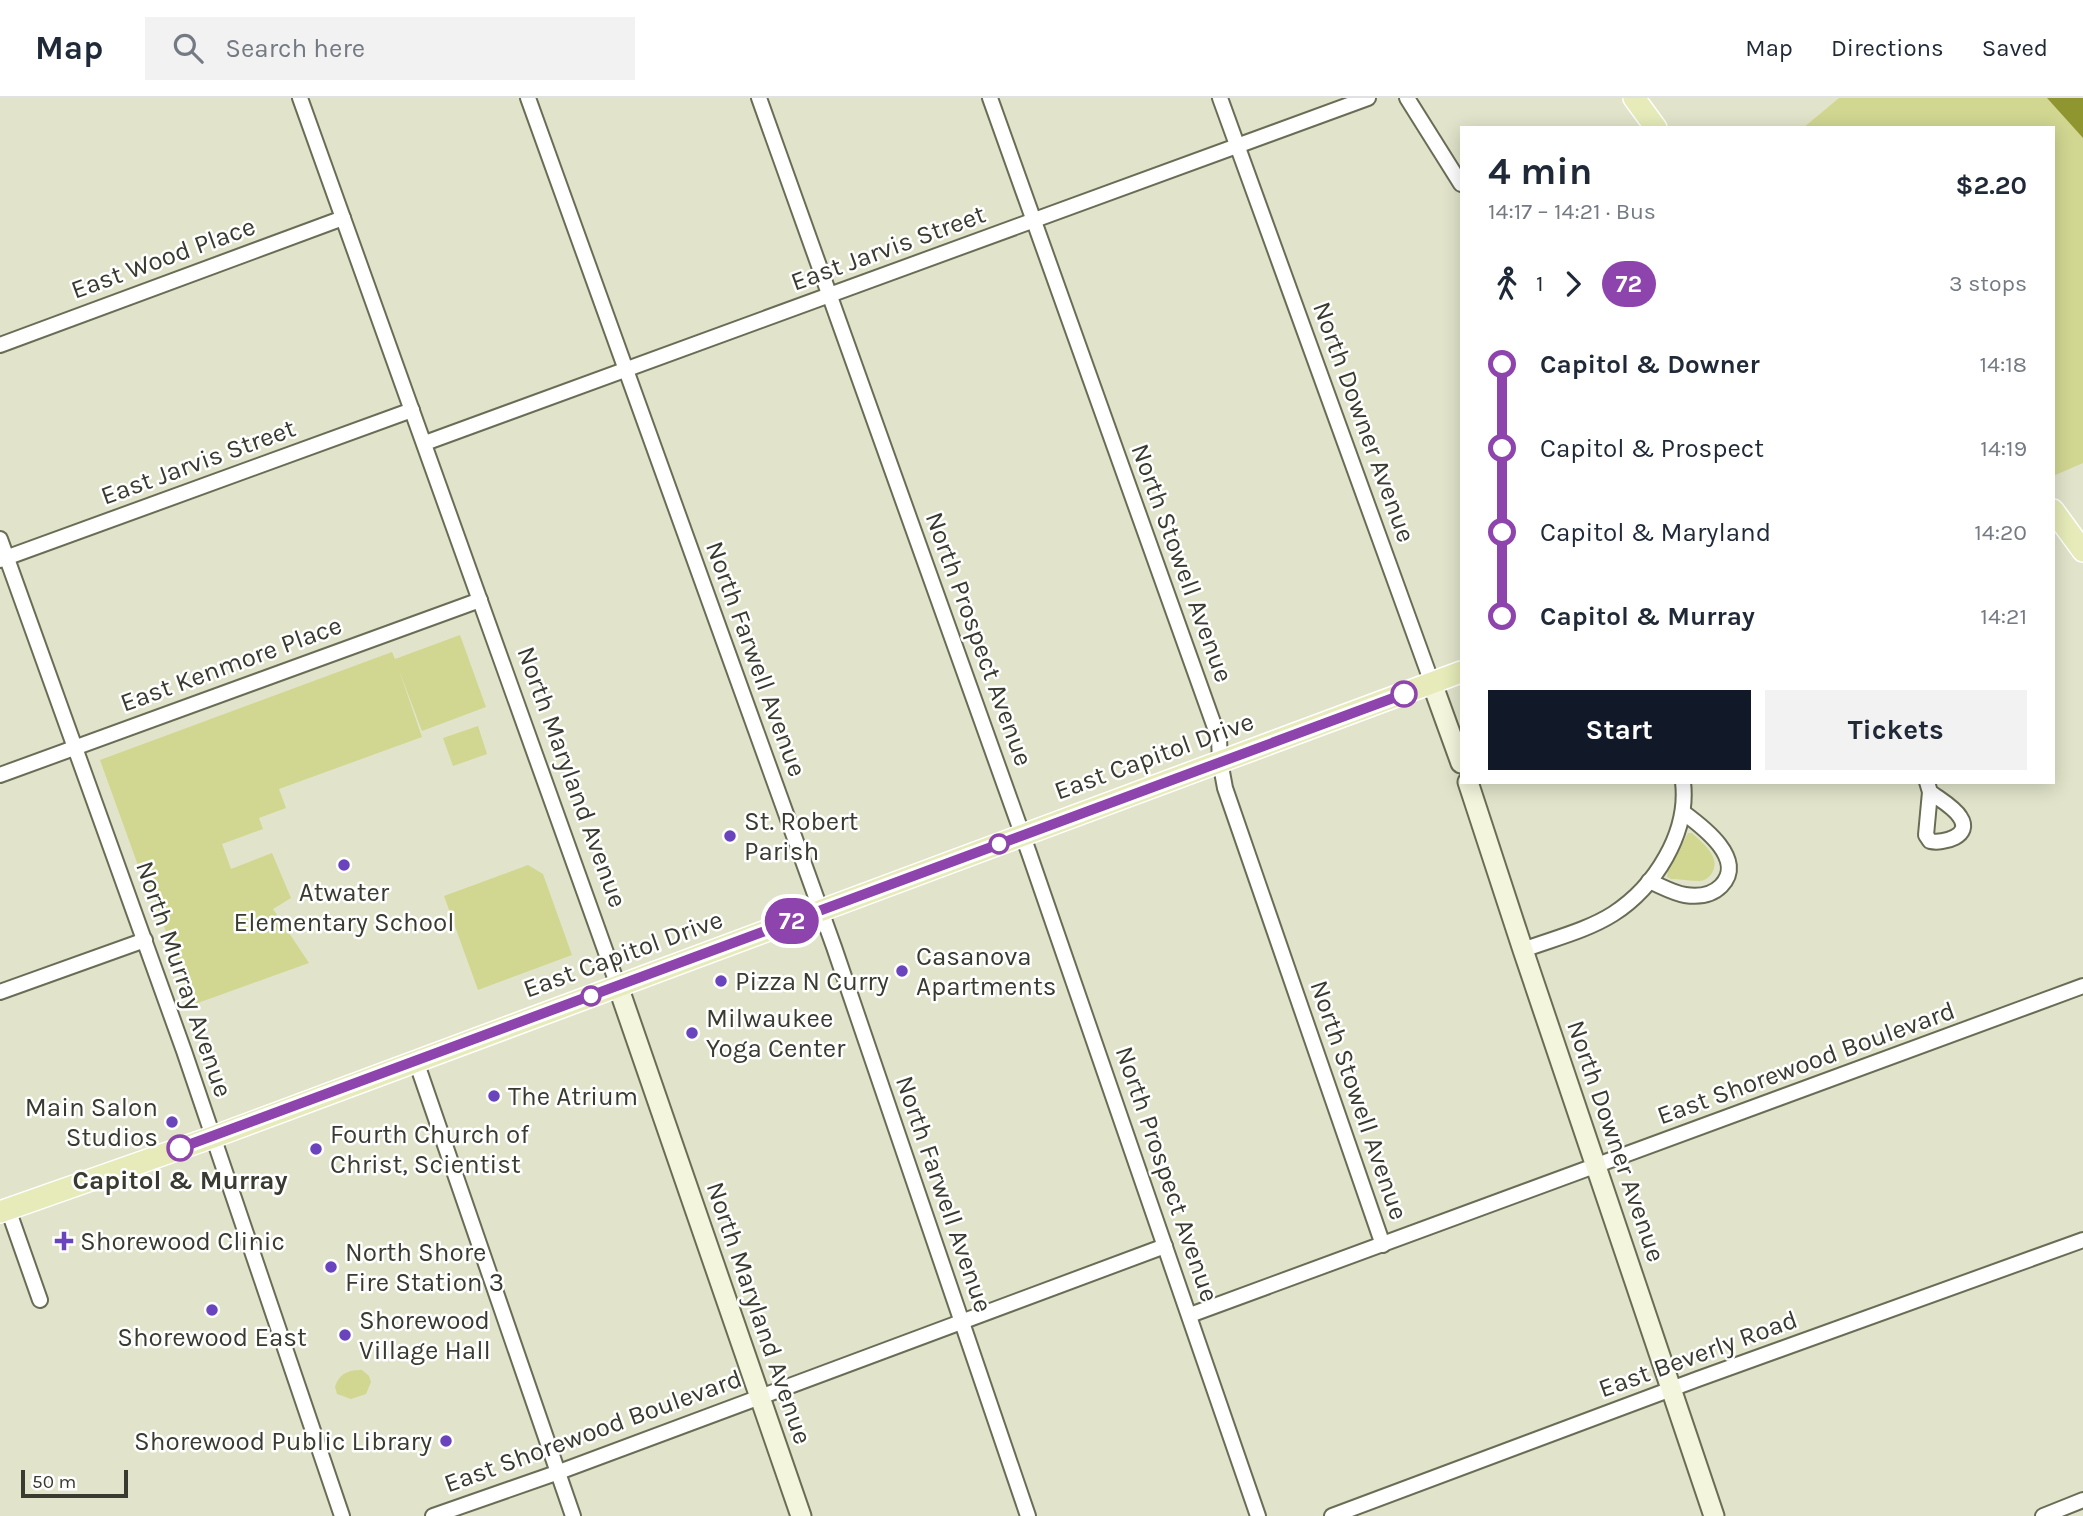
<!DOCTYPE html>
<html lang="en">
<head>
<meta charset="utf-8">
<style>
	body { margin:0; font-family:Karla,sans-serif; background:#f2f2f3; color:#1f2937; height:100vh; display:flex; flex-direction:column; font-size:26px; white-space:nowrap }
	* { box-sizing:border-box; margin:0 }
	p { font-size:23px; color:#747a83 }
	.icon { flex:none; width:38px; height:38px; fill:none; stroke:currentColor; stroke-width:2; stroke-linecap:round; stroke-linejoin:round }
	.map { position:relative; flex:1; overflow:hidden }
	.drawer { position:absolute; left:1460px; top:28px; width:595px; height:658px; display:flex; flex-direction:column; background:#fff; border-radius:0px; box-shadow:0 4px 18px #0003 }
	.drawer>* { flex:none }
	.badge { padding:0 14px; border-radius:23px; font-size:24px; line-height:46px }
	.scale { position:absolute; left:21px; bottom:18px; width:107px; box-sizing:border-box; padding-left:7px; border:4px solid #393b30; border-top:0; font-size:19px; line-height:24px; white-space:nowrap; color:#393b30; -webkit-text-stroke:5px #fff; paint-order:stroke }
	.map>.badge { position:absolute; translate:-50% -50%; box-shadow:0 0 0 4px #fff }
	.legs { display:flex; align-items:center; gap:10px; height:77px; padding:0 28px; font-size:23px }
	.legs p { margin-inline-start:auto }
	.headline { display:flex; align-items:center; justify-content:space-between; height:119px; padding:0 28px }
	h1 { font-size:38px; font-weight:700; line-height:52px }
	.button { display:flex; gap:14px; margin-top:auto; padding:14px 28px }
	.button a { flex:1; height:80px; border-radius:0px; background:#111827; color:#fff; font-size:28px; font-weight:700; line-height:80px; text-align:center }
	.button a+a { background:#f2f2f3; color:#1f2937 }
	ul { padding:0 28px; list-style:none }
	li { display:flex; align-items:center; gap:24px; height:84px; font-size:26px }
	li i { display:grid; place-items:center; width:10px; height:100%; margin:0 9px; background:currentColor }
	li i::after { content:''; width:18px; height:18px; margin:-9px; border:5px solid; border-radius:50%; background:#fff }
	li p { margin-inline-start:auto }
	li:first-child i { background:linear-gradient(#0000 50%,currentColor 0) }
	li:last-child i { background:linear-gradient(currentColor 50%,#0000 0) }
	header { display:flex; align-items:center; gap:42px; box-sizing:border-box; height:98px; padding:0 35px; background:#fff; border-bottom:2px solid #e0e1e3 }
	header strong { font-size:33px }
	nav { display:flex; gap:38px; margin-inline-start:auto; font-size:24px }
	.search { width:490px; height:63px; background:#f2f2f3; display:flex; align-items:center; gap:18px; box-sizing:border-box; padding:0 24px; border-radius:0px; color:#747a83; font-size:26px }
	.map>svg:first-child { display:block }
	.green { fill:#d1d791 }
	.water { fill:#8f952f }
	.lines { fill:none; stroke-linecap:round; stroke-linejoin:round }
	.street-casing { stroke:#6a6d56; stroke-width:18 }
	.secondary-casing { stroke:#6a6d56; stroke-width:23 }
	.primary-casing { stroke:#fff; stroke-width:24 }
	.street { stroke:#fff; stroke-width:14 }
	.secondary { stroke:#f3f5dc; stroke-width:19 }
	.primary { stroke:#e6ebb9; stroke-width:21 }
	.line-1-casing { stroke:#fff; stroke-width:16 }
	.line-1 { stroke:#8e44ad; stroke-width:10 }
	.stop-1-dot { fill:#fff; stroke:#8e44ad; stroke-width:3.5 }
	.poi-dot { fill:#6944bd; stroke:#fff; stroke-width:2.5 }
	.labels { text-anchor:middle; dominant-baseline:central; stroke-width:5; stroke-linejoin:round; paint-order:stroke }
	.street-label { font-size:26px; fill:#393b30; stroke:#fff }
	.poi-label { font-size:26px; fill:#393b30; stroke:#fff; text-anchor:start }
	.stop-label { font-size:26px; font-weight:bold; fill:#393b30; stroke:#fff }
</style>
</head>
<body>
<header>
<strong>Map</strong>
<div class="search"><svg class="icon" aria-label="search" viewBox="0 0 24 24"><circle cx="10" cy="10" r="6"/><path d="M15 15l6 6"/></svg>Search here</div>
<nav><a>Map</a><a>Directions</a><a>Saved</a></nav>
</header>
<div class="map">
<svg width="2083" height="1418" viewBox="0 0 2083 1418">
	<rect width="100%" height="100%" fill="#e1e4ca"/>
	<g class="green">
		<path d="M 1839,0 L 2047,0 L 2083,40 L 2083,365 L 2053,378 L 2053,30 L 1803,30 Z"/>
		<path d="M 460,537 L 486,609 L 422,633 L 399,572 L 422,639 L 279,691 L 286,710 L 259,720 L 263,731 L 222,746 L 231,771 L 272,755 L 291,800 L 273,811 L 309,865 L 195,906 L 191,903 L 153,798 L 148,795 L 100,662 L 392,554 L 395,561 Z"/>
		<path d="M 478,628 L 487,656 L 453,668 L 443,640 Z"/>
		<path d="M 1688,735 L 1692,735 C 1702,745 1722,759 1712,775 C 1709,780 1704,783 1699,783 C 1690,783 1680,781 1671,781 L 1667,779 L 1668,772 Z"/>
		<path d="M 528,767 L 543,776 L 572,857 L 478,892 L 444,798 Z"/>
		<path d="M 362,1272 L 369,1278 L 371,1284 L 366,1296 L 351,1301 L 337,1296 L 335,1289 C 339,1275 349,1272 362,1272 Z"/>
	</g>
	<path class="water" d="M 2047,0 L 2083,0 L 2083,40 Z"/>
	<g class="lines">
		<defs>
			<g id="street">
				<path d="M 300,0 L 618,888"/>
				<path d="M 528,0 L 834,849 L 1028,1418"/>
				<path d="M 759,0 L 1029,755 L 1258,1418"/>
				<path d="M 990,0 L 1219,641 L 1220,663 L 1225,690 L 1383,1147"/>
				<path d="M 1220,0 L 1432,585"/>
				<path d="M 1407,0 L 1461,86"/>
				<path d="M 0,247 L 343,120"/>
				<path d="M 425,345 L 1368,0"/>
				<path d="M 0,441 L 184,953 L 342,1418"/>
				<path d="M 0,462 L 412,312"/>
				<path d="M 0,677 L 480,502"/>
				<path d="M 1927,684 L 1930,694 L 1926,737 L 1930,743 C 1943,746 1973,738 1960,719 C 1954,709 1939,701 1930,694"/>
				<path d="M 1649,783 C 1661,788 1673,795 1685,797 C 1698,799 1711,798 1721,788 C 1747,762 1703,729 1684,715"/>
				<path d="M 1523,852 C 1552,841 1586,833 1613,816 C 1655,789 1689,735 1683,684"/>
				<path d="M 0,894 L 145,842"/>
				<path d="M 416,963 L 573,1418"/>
				<path d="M 8,1111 L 40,1202"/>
				<path d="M 1190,1217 L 2083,888"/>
				<path d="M 433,1418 L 559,1374 L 1165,1148"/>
				<path d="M 1332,1418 L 1698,1281 L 2083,1142"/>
				<path d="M 2043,1418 L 2083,1402"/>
			</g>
			<g id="secondary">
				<path d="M 1432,585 L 1461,665"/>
				<path d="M 1468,684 L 1523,852 L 1714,1418"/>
				<path d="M 618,888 L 801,1418"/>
			</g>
			<g id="primary">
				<path d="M 1634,0 L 1656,30"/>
				<path d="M 2053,412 L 2083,453"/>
				<path d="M 0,1114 L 213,1039 L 1461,574"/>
			</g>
		</defs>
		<use href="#street" class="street-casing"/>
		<use href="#secondary" class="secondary-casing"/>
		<use href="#primary" class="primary-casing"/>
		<use href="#street" class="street"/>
		<use href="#secondary" class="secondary"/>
		<use href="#primary" class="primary"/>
	</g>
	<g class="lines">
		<defs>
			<path id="line-1" d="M 180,1050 L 1404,596"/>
		</defs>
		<use href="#line-1" class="line-1-casing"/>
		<use href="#line-1" class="line-1"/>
	</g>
	<g class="stop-1-dot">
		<circle cx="1404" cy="596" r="12"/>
		<circle cx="999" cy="746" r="9"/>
		<circle cx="591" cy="898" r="9"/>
		<circle cx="180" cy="1050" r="12"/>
	</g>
	<g class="poi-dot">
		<circle cx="730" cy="738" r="7"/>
		<circle cx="344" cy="767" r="7"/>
		<circle cx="902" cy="873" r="7"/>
		<circle cx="721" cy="883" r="7"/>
		<circle cx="692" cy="935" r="7"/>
		<circle cx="494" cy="998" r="7"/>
		<circle cx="172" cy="1024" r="7"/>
		<circle cx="316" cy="1051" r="7"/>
		<path d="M60.5 1132.5h7v7h7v7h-7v7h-7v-7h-7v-7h7z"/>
		<circle cx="331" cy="1169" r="7"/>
		<circle cx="212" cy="1212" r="7"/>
		<circle cx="345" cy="1237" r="7"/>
		<circle cx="446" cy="1343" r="7"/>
	</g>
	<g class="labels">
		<g class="street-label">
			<text transform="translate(888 150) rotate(-20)">East Jarvis Street</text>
			<text transform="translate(163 160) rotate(-20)">East Wood Place</text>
			<text transform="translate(1364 324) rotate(70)">North Downer Avenue</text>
			<text transform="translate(198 364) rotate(-20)">East Jarvis Street</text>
			<text transform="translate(1182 465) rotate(70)">North Stowell Avenue</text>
			<text transform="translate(979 541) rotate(70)">North Prospect Avenue</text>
			<text transform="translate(756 561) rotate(70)">North Farwell Avenue</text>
			<text transform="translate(231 566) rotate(-20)">East Kenmore Place</text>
			<text transform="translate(1154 658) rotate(-20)">East Capitol Drive</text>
			<text transform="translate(572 679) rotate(70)">North Maryland Avenue</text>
			<text transform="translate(623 856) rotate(-20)">East Capitol Drive</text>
			<text transform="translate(184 881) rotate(71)">North Murray Avenue</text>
			<text transform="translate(1806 965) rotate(-20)">East Shorewood Boulevard</text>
			<text transform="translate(1359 1002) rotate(71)">North Stowell Avenue</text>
			<text transform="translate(1616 1043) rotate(71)">North Downer Avenue</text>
			<text transform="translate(1167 1076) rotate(71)">North Prospect Avenue</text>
			<text transform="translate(944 1096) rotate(71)">North Farwell Avenue</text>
			<text transform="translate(759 1215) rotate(71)">North Maryland Avenue</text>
			<text transform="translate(1698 1256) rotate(-20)">East Beverly Road</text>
			<text transform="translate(593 1333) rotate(-20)">East Shorewood Boulevard</text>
		</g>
		<g class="poi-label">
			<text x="744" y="723">St. Robert<tspan x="744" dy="30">Parish</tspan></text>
			<text x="344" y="794" text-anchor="middle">Atwater<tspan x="344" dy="30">Elementary School</tspan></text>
			<text x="916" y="858">Casanova<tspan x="916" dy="30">Apartments</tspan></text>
			<text x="735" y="883">Pizza N Curry</text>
			<text x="706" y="920">Milwaukee<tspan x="706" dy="30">Yoga Center</tspan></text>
			<text x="508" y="998">The Atrium</text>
			<text x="158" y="1009" text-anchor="end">Main Salon<tspan x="158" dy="30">Studios</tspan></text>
			<text x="330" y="1036">Fourth Church of<tspan x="330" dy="30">Christ, Scientist</tspan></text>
			<text x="80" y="1143">Shorewood Clinic</text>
			<text x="345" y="1154">North Shore<tspan x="345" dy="30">Fire Station 3</tspan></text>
			<text x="359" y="1222">Shorewood<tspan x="359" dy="30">Village Hall</tspan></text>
			<text x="212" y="1239" text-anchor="middle">Shorewood East</text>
			<text x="432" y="1343" text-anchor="end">Shorewood Public Library</text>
		</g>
		<g class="stop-label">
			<text x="180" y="1082">Capitol &amp; Murray</text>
		</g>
	</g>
</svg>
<div class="scale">50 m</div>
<b class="badge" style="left:792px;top:823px;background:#8e44ad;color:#fff">72</b>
<section class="drawer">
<div class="headline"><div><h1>4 min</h1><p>14:17 – 14:21 · Bus</p></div><b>$2.20</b></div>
<div class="legs"><svg class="icon" aria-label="walk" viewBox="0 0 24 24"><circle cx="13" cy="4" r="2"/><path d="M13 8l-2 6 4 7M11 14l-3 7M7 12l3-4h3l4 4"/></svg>1<svg class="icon" aria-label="forward" viewBox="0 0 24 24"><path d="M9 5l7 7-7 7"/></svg><b class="badge" style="background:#8e44ad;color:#fff">72</b><p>3 stops</p></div>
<ul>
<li><i style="color:#8e44ad"></i><b>Capitol &amp; Downer</b><p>14:18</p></li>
<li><i style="color:#8e44ad"></i><span>Capitol &amp; Prospect</span><p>14:19</p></li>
<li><i style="color:#8e44ad"></i><span>Capitol &amp; Maryland</span><p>14:20</p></li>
<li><i style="color:#8e44ad"></i><b>Capitol &amp; Murray</b><p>14:21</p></li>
</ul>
<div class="button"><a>Start</a><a>Tickets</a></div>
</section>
</div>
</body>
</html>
